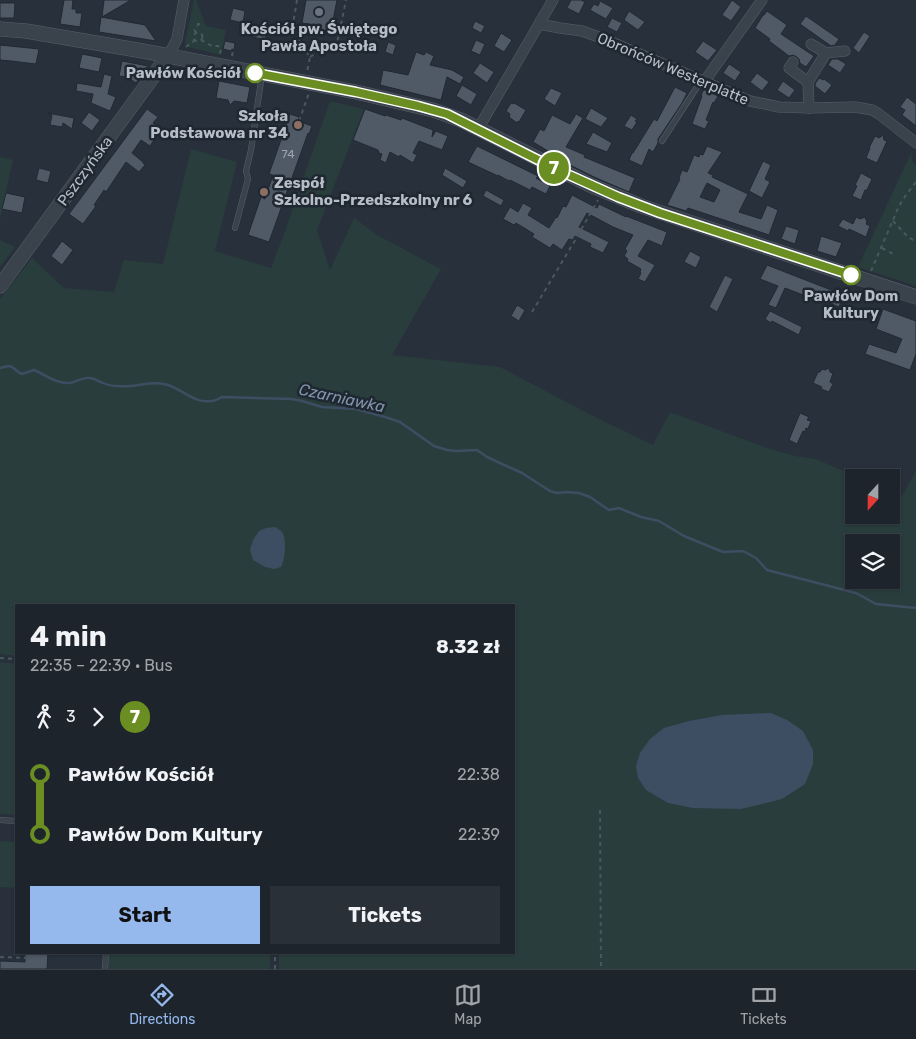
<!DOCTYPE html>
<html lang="en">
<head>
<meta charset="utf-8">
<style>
	body { margin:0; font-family:Rubik,sans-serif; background:#2a3038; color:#f1f3f6; height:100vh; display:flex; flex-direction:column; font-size:19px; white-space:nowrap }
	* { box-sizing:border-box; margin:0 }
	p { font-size:16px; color:#a0a4a9 }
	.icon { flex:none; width:28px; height:28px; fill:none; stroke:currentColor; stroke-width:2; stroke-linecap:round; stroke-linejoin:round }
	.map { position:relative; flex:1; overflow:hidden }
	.drawer { position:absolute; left:15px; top:604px; width:500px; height:350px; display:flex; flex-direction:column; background:#1d242c; border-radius:0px; box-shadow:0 1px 4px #0004,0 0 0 1px #3b4148 }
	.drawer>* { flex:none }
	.badge { padding:0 10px; border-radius:16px; font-size:18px; line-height:32px }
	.needle { width:32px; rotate:201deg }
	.controls { position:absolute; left:845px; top:469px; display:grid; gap:10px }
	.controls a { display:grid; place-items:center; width:55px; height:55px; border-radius:0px; background:#1d242c; box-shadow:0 1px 4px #0004,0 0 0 1px #3b4148; font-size:25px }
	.map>.badge { position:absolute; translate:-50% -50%; box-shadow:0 0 0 2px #fff }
	.legs { display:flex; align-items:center; gap:8px; height:55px; padding:0 15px; font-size:16px }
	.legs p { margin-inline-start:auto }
	.head { display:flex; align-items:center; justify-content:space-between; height:85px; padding:0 15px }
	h1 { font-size:28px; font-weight:700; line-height:38px }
	.cta { display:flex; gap:10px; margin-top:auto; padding:10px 15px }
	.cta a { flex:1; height:58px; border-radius:0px; background:#95b9ed; color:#111; font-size:20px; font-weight:700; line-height:58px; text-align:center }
	.cta a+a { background:#2a3038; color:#f1f3f6 }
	ul { padding:0 15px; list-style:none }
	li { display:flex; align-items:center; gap:18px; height:60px; font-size:19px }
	li i { display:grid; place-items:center; width:8px; height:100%; margin:0 6px; background:currentColor }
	li i::after { content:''; width:12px; height:12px; margin:-6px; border:4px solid; border-radius:50%; background:#1d242c }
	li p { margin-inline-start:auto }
	li:first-child i { background:linear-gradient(#0000 50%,currentColor 0) }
	li:last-child i { background:linear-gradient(currentColor 50%,#0000 0) }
	.menu { display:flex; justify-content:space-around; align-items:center; height:70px; border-top:1px solid #3b4148; background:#1d242c; font-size:14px; color:#a0a4a9 }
	.menu a { display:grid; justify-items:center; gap:2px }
	.menu .active { color:#95b9ed }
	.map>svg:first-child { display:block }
	.green { fill:#293d3d; fill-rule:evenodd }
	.water { fill:#3e4e62 }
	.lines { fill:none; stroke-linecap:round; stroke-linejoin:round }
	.stream { stroke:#3e4e62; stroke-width:2.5 }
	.building { fill:#505a67; stroke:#212933; fill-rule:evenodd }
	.service-casing { stroke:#58606a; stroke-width:6 }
	.minor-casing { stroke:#58606a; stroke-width:11 }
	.tertiary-casing { stroke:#58606a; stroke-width:15 }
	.path { stroke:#48595c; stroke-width:2; stroke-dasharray:4 4; stroke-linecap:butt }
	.service { stroke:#3a424c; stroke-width:5 }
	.minor { stroke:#3a424c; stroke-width:10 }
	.tertiary { stroke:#3a424c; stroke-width:14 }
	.line-1-casing { stroke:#fff; stroke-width:11 }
	.line-1 { stroke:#6b8e23; stroke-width:8 }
	.worship-dot { fill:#6b7280; stroke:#1f2731; stroke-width:2 }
	.stop-1-dot { fill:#fff; stroke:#6b8e23; stroke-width:2.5 }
	.education-dot { fill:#8d6e63; stroke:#1f2731; stroke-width:2 }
	.labels { text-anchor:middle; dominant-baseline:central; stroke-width:5; stroke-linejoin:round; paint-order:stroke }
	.number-label { font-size:12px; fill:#9ca4af }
	.poi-label { font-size:15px; font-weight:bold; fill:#b6bdc7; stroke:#1f2731 }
	.street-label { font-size:15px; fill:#b6bdc7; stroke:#1f2731 }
	.stop-label { font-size:15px; font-weight:bold; fill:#b6bdc7; stroke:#1f2731; text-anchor:end }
	.water-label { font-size:16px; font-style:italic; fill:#8194ab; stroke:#1f2731 }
</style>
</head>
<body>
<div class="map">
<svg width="916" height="969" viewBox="0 0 916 969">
	<rect width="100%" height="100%" fill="#27303b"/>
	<g class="green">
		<path d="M 194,0 L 196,0 L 206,26 L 226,30 L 221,55 L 188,47 L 185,43 Z"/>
		<path d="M 330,101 L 364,109 L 317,230 L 330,270 L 354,218 L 379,236 L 441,269 L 392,355 L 500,367 L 597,418 L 653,445 L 670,412 L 767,448 L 795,456 L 816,459 L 857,477 L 854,478 L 854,515 L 891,515 L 891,494 L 901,498 L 916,471 L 916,969 L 279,969 L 279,953 L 514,952 L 514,605 L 16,605 L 16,656 L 0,654 L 0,299 L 32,258 L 64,288 L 114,292 L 124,260 L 163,264 L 191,149 L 237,162 L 215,251 L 271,268 L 284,234 ZM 854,542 L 891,542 L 891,580 L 854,580 Z"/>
		<path d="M 912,151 C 911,158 911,161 916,166 L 916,286 L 858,267 Z"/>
		<path d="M 0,157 L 13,160 L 0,219 Z"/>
		<path d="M 0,240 L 15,247 L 0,267 Z"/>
		<path d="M 0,662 L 16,664 L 16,815 L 0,814 Z"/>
		<path d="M 0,841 L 16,842 L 16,888 L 0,887 Z"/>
		<path d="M 109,953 L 270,953 L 270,969 L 108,969 Z"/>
	</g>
	<g class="water">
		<path d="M 275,527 C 277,528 280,530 282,532 C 287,539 285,560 281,567 L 274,569 L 265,567 L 253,560 L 250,550 L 253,540 L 259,531 L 266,528 Z"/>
		<path d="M 771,713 L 787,720 L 803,731 L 813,750 L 813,764 L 805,784 L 782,799 L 741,809 L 693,808 L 668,803 L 646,790 L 638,778 L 636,766 L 640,753 L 650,739 L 664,728 L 689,721 L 722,715 Z"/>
	</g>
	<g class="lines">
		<path class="stream" d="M 0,368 C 15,363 11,369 22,374 L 34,370 C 46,375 56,384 70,383 C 77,382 82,377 89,378 C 94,378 98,381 103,383 C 107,385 113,386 118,386 C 134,388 149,381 164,384 C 181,387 193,404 211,401 C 215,401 218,399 222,397 L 292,399 L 302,401 L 322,407 L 356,409 L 385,417 L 400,422 L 434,446 L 447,450 L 457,451 L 477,450 L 487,457 L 522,473 L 550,491 L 557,493 L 566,492 L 579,493 L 590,497 L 609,510 L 619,508 L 641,517 L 659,521 L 684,536 L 723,552 L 743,551 L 756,558 L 767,570 L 856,593 L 876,604 L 916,608"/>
	</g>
	<g class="building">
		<path d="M 64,0 L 73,0 L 72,9 L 76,9 L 76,13 L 82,13 L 80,27 L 60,24 Z"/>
		<path d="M 104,0 L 131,0 L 102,17 Z"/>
		<path d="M 306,0 L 337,0 L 331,31 L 326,30 L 326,33 L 322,33 L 321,37 L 307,34 L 309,24 L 302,23 Z"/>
		<path d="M 571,0 L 581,0 L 585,2 L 579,14 L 567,8 Z"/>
		<path d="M 732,0 L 741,7 L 731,21 L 722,15 Z"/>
		<path d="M 600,1 L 613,8 L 606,19 L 590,10 L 594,4 L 598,6 Z"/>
		<path d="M 0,3 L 15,3 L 14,18 L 0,18 Z"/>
		<path d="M 233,8 L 245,11 L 243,23 L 230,20 Z"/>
		<path d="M 629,11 L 645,22 L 638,30 L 624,20 Z"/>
		<path d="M 767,11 L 787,25 L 781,34 L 814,56 L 806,67 L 800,63 L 799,59 L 797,57 L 793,55 L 789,56 L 769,41 L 770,39 L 755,28 L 763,15 L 764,15 Z"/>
		<path d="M 806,16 L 839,39 L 835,45 L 831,46 L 800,24 Z"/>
		<path d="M 101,17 L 145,25 L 156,41 L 99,32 Z"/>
		<path d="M 612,18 L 622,23 L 617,32 L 607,27 Z"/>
		<path d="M 475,21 L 485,26 L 481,33 L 472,28 Z"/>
		<path d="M 256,24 L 268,27 L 265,40 L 253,37 Z"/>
		<path d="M 864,32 L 870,36 L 859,53 L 853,48 Z"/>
		<path d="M 501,33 L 512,40 L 504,52 L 494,46 Z"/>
		<path d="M 476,40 L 485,44 L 480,55 L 471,51 Z"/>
		<path d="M 225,41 L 235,43 L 234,50 L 232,49 L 231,51 L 223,49 Z"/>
		<path d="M 703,41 L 717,50 L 708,61 L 695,52 Z"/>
		<path d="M 388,42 L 396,45 L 393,55 L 385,52 Z"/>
		<path d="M 0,45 L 39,49 L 36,64 L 11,61 L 0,60 Z"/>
		<path d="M 416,52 L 424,55 L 426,52 L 434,56 L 430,65 L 452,70 L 464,77 L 460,84 L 447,77 L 441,100 L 380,85 L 383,70 L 408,75 Z"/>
		<path d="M 82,54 L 102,58 L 99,72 L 79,68 Z"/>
		<path d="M 832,59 L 838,59 L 846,64 L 840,73 L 828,65 Z"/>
		<path d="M 122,61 L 148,66 L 136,83 L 127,77 L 119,76 Z"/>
		<path d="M 480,63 L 494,72 L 487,83 L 473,73 Z"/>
		<path d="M 729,64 L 741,72 L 735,81 L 723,73 Z"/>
		<path d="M 757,73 L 769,82 L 762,91 L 750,82 Z"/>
		<path d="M 104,74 L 112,76 L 108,94 L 116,97 L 110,111 L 91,103 L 93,94 L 76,91 L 77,83 L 101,87 Z"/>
		<path d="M 819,78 L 824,80 L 824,79 L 832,85 L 825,94 L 815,86 L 815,84 Z"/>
		<path d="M 219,81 L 250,87 L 247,103 L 234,101 L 230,105 L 228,100 L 216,98 Z"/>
		<path d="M 783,81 L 795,90 L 789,98 L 777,90 Z"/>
		<path d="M 462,85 L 477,94 L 471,105 L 456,96 Z"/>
		<path d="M 675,87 L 687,93 L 682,103 L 658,139 L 658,143 L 653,152 L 649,149 L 642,166 L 629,160 L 632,153 L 633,153 L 654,119 L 657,121 Z"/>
		<path d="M 551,88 L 562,93 L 555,106 L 544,99 Z"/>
		<path d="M 704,89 L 718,96 L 714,103 L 713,102 L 706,120 L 709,121 L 705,129 L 692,124 L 702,96 L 701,95 Z"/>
		<path d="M 907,97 L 916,104 L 916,126 L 902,115 L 905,110 L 900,107 Z"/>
		<path d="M 511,103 L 513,104 L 514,103 L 526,110 L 519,122 L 518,121 L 517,123 L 509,117 L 510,114 L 506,111 Z"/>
		<path d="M 591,108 L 608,118 L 601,127 L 585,119 Z"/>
		<path d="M 147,109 L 158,117 L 153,123 L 156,125 L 152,130 L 157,132 L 154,140 L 150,146 L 141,140 L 132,153 L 143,162 L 143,163 L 145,165 L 139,172 L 126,162 L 106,192 L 104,190 L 94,205 L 96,206 L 83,224 L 69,214 Z"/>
		<path d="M 365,109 L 385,116 L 386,115 L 401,120 L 402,118 L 433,130 L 432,137 L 436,131 L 448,136 L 442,150 L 419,141 L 413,153 L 417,155 L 413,163 L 400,155 L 399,157 L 390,152 L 386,163 L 380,160 L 382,154 L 379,153 L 378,150 L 353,140 Z"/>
		<path d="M 89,112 L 100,120 L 92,131 L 81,123 Z"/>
		<path d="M 48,113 L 74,118 L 72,129 L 63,123 L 62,127 L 50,125 L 52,115 Z"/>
		<path d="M 290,114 L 299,117 L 298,121 L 312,126 L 309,134 L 308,133 L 269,242 L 248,235 L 261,197 L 265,199 L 273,175 L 269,174 Z"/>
		<path d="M 576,114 L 583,118 L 566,147 L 585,155 L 584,157 L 635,178 L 629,192 L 594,177 L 552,156 L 553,154 L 533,142 L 540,129 L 544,131 L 552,115 L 570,124 Z"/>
		<path d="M 631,115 L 637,119 L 635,121 L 637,122 L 632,130 L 624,126 Z"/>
		<path d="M 593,132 L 612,143 L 607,152 L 586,144 Z"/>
		<path d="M 883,135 L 884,140 L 887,141 L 877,163 L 866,158 L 870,148 L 869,148 L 875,136 L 879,138 Z"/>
		<path d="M 477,146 L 538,176 L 536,178 L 550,186 L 546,194 L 532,187 L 530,190 L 510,180 L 509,181 L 498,175 L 498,176 L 468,162 Z"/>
		<path d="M 707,146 L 722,152 L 708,173 L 713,175 L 712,177 L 748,194 L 739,212 L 761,219 L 767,205 L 778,210 L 769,235 L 688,208 L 686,211 L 667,205 L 680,179 L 679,178 L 682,170 L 687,172 L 694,155 L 699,157 L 700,154 L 703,155 ZM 707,183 L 720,190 L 714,202 L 700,197 Z"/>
		<path d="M 763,161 L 771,165 L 765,179 L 770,182 L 762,198 L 749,191 Z"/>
		<path d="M 39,168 L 51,171 L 48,183 L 36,180 Z"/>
		<path d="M 445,168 L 467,181 L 463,188 L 442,175 Z"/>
		<path d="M 861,173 L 872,179 L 867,190 L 865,190 L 861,200 L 852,196 L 857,186 L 855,185 Z"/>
		<path d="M 486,190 L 504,200 L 501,206 L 483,196 Z"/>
		<path d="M 6,193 L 25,197 L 22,213 L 2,209 Z"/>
		<path d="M 572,195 L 597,208 L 599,204 L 626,217 L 626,216 L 667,232 L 662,246 L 648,240 L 638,256 L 655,265 L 645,282 L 638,279 L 641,273 L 640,272 L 641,269 L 627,261 L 628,259 L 624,256 L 627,251 L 625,249 L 633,235 L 613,227 L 587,213 L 579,227 L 609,242 L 603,253 L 590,247 L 591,244 L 575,236 L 573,240 L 569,239 L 562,250 L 553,244 L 550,248 L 532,237 L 534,234 L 516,223 L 514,225 L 503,219 L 510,207 L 518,212 L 523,203 L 532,208 L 528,215 L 549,228 L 556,217 L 557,218 L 563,206 L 566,207 Z"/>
		<path d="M 856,217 L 860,219 L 865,217 L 867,222 L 866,224 L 870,226 L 866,237 L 849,229 L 848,231 L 838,226 L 843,219 L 853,224 Z"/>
		<path d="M 786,226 L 799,230 L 795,244 L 781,239 Z"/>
		<path d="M 821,236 L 842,243 L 836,257 L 817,251 Z"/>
		<path d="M 62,241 L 73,250 L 62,265 L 51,256 Z"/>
		<path d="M 690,251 L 701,257 L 696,268 L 684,262 Z"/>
		<path d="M 767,265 L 844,295 L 839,307 L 817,298 L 816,300 L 785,288 L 776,308 L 768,305 L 778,286 L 760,279 Z"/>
		<path d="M 725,275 L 733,279 L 717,312 L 709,307 Z"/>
		<path d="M 517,305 L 525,310 L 519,321 L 511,316 Z"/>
		<path d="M 883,309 L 916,321 L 916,354 L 910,370 L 865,354 L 869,344 L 896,353 L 902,339 L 876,329 Z"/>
		<path d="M 770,311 L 802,327 L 799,335 L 772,321 L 771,323 L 765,319 Z"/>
		<path d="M 829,368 L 830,372 L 833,373 L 830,382 L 833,384 L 829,392 L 821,389 L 822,387 L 813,383 L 818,372 L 820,372 L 822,369 L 825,370 Z"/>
		<path d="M 800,413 L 809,417 L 807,420 L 811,421 L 808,429 L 806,428 L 805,432 L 803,431 L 797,444 L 789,440 Z"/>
		<path d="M 25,952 L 48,952 L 47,969 L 0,969 L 0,961 L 25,962 Z"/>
	</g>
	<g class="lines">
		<defs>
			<g id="service">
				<path d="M 662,141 L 701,81"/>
				<path d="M 235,228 L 248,179 L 246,171 L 251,150 L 262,74"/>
				<path d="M 0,820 L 16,821"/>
				<path d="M 105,969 L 106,952"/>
			</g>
			<g id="minor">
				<path d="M 540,22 L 544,25 L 560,28 L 582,31 L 607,40 L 750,101 L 779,107 L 809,108 L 855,107 L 872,110 L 879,114 L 916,143"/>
				<path d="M 826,53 L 845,51"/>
				<path d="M 168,56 L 177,39 L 184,0"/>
				<path d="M 793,62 L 789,68 L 808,82"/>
				<path d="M 704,82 L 762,0"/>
				<path d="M 809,108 L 808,82 L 826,53 L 811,44"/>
				<path d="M 478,129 L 553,0"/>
			</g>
			<g id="tertiary">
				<path d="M 0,29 L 26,31 L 143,51 L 356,92 L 433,110 L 461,120 L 590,185 L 641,206 L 916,297"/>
				<path d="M 0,286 L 168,56"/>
			</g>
		</defs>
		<use href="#service" class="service-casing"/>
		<use href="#minor" class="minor-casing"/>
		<use href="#tertiary" class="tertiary-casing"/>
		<g class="path">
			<path d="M 297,0 L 292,30 L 310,57 L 307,72"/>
			<path d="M 197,24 L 199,24 L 198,26 L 197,26 Z"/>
			<circle cx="198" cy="37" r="4.5"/>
			<path d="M 196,33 L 194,29 L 197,26"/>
			<path d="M 201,40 L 212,46 L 218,46 L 221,48 L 220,54"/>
			<path d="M 186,47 L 195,40"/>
			<path d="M 232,56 L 233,50"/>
			<path d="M 310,57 L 338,39 L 346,0"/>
			<path d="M 299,121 L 309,93"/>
			<path d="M 893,221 L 907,236 L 916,242"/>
			<path d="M 882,248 L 893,254"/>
			<path d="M 871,271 L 899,206 L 906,195 L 916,182"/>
			<path d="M 532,312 L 577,237 L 598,200"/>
			<path d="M 0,658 L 16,659"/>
			<path d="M 600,810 L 601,969"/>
			<path d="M 0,957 L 28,958 L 28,952"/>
			<path d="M 275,969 L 275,952"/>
		</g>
		<use href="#service" class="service"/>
		<use href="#minor" class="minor"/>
		<use href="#tertiary" class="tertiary"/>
	</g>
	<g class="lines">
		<defs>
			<path id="line-1" d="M 255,73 L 356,92 L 418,106 L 447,114 L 558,170 L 618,197 L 660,213 L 851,275"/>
		</defs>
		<use href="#line-1" class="line-1-casing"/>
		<use href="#line-1" class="line-1"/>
	</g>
	<circle class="worship-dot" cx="319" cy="12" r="5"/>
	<g class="stop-1-dot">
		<circle cx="255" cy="73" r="9"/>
		<circle cx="851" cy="275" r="9"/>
	</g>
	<g class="education-dot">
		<circle cx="298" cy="125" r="5"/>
		<circle cx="264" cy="192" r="5"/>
	</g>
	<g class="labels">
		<g class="number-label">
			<text x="288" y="154">74</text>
		</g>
		<g class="poi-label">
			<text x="319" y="29">Kościół pw. Świętego<tspan x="319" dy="17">Pawła Apostoła</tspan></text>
			<text x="288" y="116" text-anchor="end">Szkoła<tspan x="288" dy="17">Podstawowa nr 34</tspan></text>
			<text x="274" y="183" text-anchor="start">Zespół<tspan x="274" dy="17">Szkolno-Przedszkolny nr 6</tspan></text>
		</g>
		<g class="street-label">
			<text transform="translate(673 69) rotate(23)">Obrońców Westerplatte</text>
			<text transform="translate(85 171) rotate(-54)">Pszczyńska</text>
		</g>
		<g class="stop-label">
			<text x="241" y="73">Pawłów Kościół</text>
			<text x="851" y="296" text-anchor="middle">Pawłów Dom<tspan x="851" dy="17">Kultury</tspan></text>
		</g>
		<g class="water-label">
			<text transform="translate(342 398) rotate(12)">Czarniawka</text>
		</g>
	</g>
</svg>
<div class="controls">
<a><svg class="needle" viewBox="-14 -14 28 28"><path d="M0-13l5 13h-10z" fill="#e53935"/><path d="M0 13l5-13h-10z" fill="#a0a4a9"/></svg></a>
<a><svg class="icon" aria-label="layers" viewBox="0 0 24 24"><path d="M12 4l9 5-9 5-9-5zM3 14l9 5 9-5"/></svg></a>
</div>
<b class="badge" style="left:554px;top:168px;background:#6b8e23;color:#fff">7</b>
<section class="drawer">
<div class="head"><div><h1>4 min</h1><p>22:35 – 22:39 · Bus</p></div><b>8.32 zł</b></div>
<div class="legs"><svg class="icon" aria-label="walk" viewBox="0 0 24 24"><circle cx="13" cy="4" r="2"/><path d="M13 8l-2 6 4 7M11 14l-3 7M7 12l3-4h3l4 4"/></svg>3<svg class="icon" aria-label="forward" viewBox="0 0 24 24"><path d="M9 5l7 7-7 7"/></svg><b class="badge" style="background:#6b8e23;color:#fff">7</b></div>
<ul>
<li><i style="color:#6b8e23"></i><b>Pawłów Kościół</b><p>22:38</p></li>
<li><i style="color:#6b8e23"></i><b>Pawłów Dom Kultury</b><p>22:39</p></li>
</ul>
<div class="cta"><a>Start</a><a>Tickets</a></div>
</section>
</div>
<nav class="menu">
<a class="active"><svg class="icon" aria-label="directions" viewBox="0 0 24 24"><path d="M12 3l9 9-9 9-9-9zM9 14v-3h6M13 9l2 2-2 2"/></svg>Directions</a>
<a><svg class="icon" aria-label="map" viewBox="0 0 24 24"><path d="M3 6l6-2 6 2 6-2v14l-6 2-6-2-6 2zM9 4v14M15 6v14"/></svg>Map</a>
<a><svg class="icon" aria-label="tickets" viewBox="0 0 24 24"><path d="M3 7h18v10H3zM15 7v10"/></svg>Tickets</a>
</nav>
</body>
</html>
